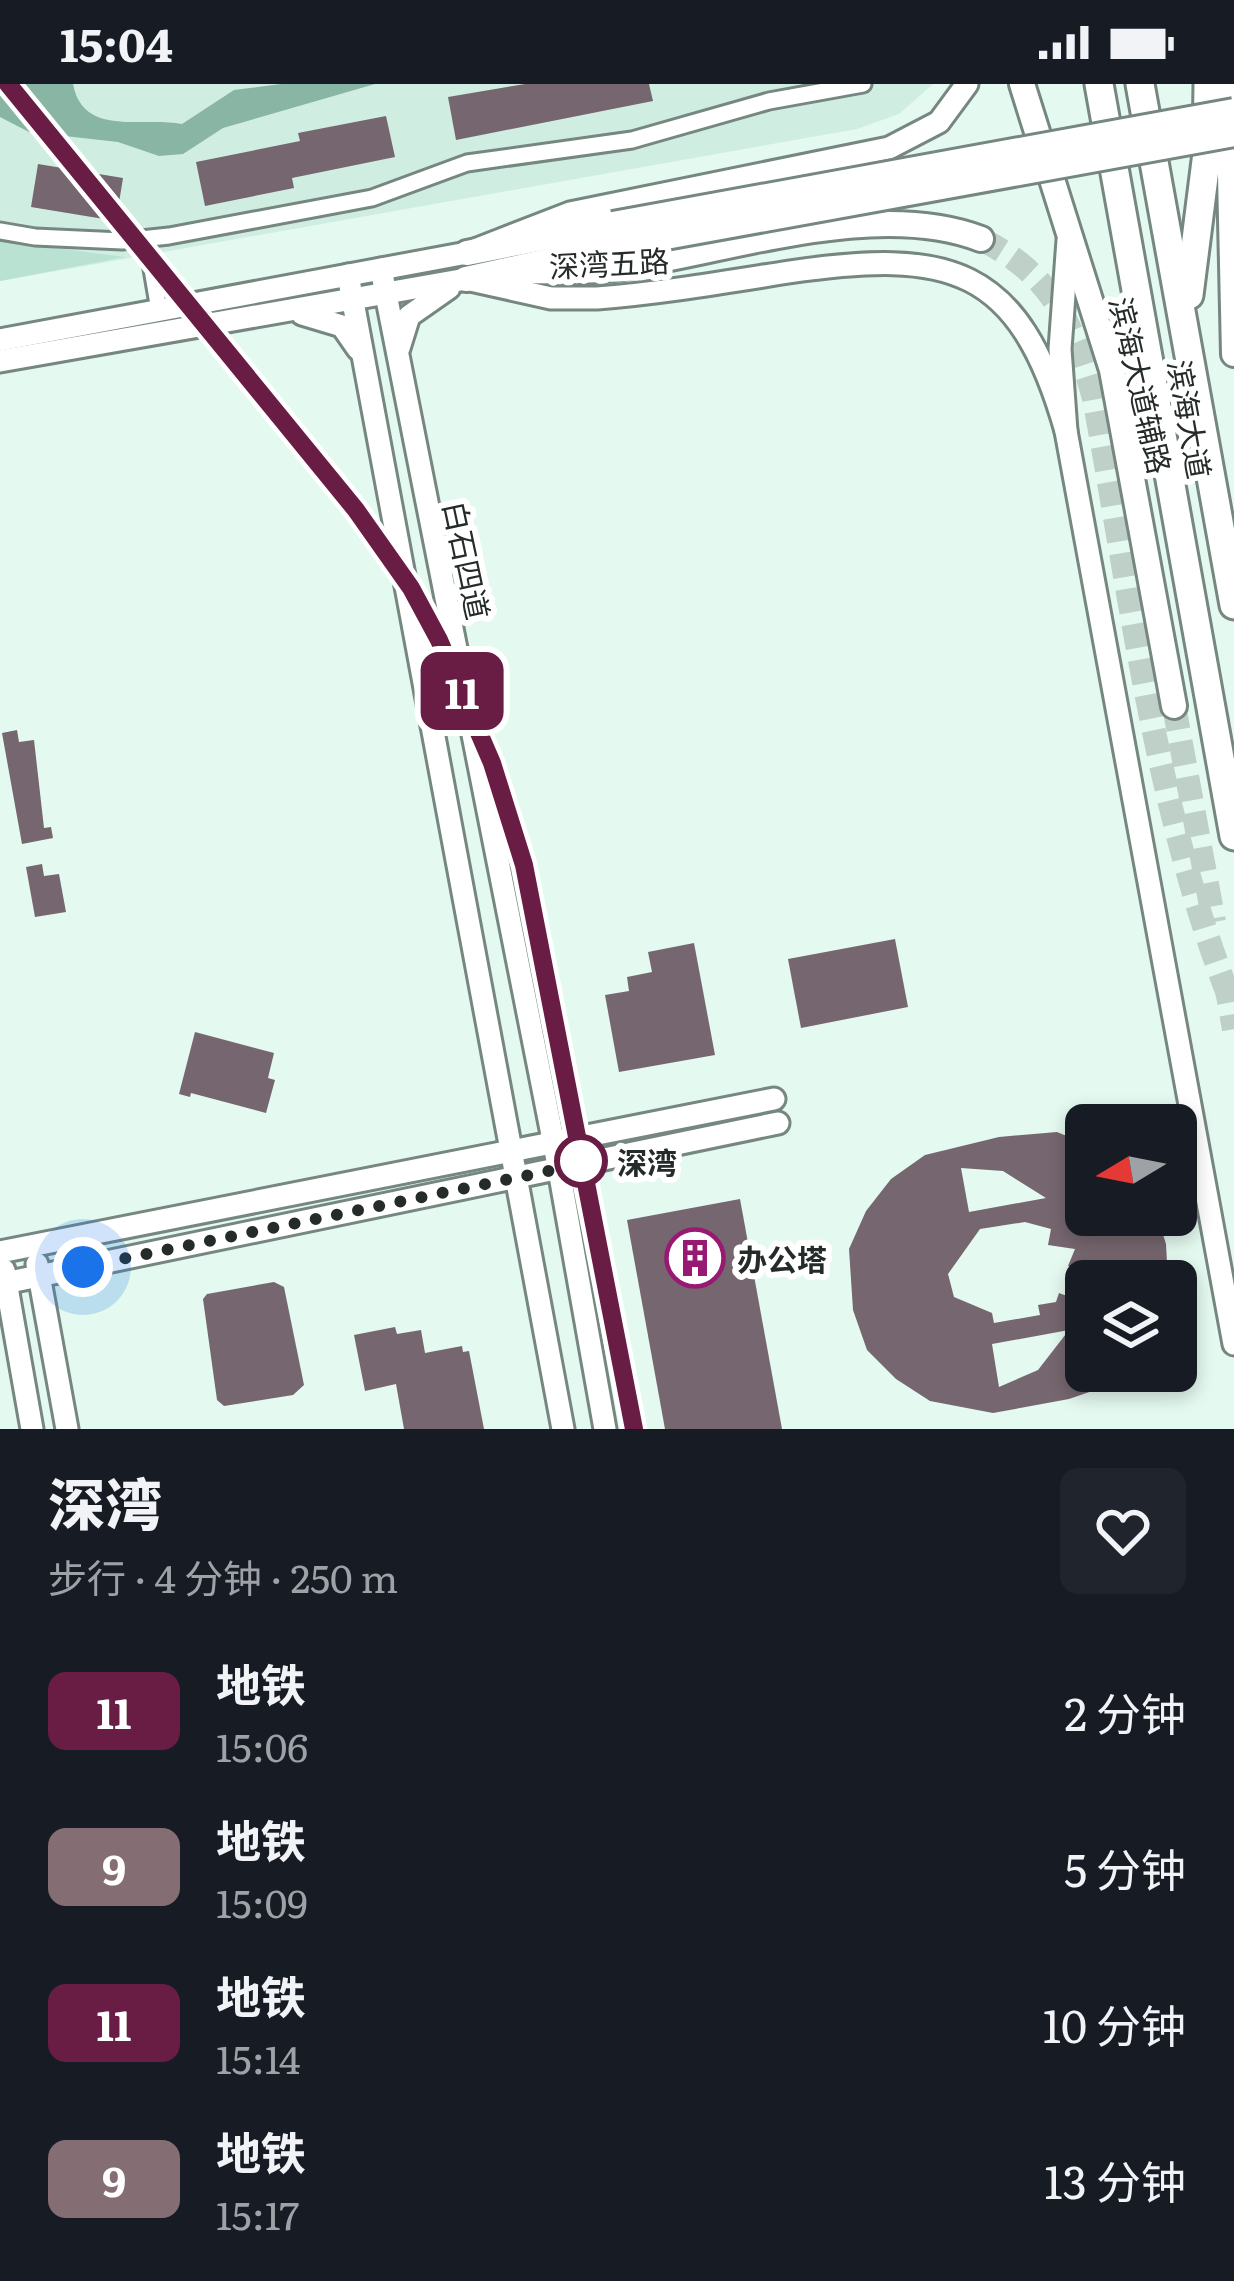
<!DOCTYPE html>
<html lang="zh">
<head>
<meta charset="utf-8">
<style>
	body { margin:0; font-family:Literata,"Noto Sans SC",serif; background:#20242c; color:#f1f3f6; height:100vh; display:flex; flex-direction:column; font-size:45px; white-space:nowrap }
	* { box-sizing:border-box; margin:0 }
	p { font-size:39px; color:#9ea1a6 }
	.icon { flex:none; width:66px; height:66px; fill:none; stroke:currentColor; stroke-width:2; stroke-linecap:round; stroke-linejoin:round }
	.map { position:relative; height:1345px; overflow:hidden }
	.sheet { display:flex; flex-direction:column; background:#171b24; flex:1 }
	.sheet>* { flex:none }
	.badge { padding:0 24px; border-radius:18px; font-size:42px; line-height:78px }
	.needle { width:78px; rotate:260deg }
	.fabs { position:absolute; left:1065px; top:1020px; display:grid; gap:24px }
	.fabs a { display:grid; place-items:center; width:132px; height:132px; border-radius:18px; background:#171b24; box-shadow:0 6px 18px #0003; font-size:60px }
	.you { position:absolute; width:60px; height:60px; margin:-30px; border:9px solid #fff; border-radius:50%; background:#1a73e8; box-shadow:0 0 0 18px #1a73e833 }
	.map>.badge { position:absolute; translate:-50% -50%; box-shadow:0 0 0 6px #fff }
	.round { display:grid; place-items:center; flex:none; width:126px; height:126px; border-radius:18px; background:#20242c }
	.headline { display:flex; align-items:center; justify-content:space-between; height:204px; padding:0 48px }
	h1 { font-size:57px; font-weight:800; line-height:90px }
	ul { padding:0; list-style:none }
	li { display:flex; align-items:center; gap:36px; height:156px; padding:0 48px }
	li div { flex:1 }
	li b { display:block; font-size:45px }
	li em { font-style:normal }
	li .badge { min-width:132px; font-weight:700; text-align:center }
	.status { display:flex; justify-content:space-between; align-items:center; height:84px; padding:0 60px; background:#171b24; direction:ltr }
	.status svg { height:33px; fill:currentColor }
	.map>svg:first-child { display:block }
	.built { fill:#d0ede1 }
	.green { fill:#b9e2d2 }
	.water { fill:#88b5a4 }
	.building { fill:#76666f; fill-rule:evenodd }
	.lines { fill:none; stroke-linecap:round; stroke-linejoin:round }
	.primary-tunnel { stroke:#bed0c8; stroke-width:24; stroke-dasharray:24 12; stroke-linecap:butt }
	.street-casing { stroke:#758780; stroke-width:21 }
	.secondary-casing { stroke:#758780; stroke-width:27 }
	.primary-casing { stroke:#758780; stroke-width:30 }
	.highway-casing { stroke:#758780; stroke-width:33 }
	.street { stroke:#fff; stroke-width:15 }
	.secondary { stroke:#fff; stroke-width:21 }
	.primary { stroke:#fff; stroke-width:24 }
	.highway { stroke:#fff; stroke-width:27 }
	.primary-bridge-casing { stroke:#758780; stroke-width:30; stroke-linecap:butt }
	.primary-bridge { stroke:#fff; stroke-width:24 }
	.line-casing { stroke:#fff; stroke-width:27 }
	.line { stroke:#6a1d44; stroke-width:18 }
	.walk { stroke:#242b28; stroke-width:12; stroke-dasharray:0 21.6 }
	.stop-dot { fill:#fff; stroke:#6a1d44; stroke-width:6 }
	.labels { text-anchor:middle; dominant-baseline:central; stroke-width:12; stroke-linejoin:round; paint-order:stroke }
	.street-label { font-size:30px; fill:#242b28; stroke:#fff }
	.stop-label { font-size:30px; font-weight:bold; fill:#242b28; stroke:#fff; text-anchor:start }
	.poi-label { font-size:30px; font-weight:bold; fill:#242b28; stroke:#fff; text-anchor:start }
</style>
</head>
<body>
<div class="status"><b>15:04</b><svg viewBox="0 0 49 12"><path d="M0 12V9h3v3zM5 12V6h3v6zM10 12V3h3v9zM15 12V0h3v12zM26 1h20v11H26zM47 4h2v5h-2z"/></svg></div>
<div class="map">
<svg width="1234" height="1345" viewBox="0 0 1234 1345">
	<rect width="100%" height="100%" fill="#e4f9f0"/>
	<path class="built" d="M 0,0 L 933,0 L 899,30 L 857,45 L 0,197 Z"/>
	<path class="green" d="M 0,157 L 125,173 L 0,197 Z"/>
	<path class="water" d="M 0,0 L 73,0 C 83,54 143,32 182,40 L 234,6 L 281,0 L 375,0 L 223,44 L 183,70 L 159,72 L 118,58 L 29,48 L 0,33 Z"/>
	<g class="building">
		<path d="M 525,0 L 649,0 L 653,17 L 456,56 L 448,13 Z"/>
		<path d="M 386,32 L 395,73 L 292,94 L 294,104 L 205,122 L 196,78 L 300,57 L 298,49 Z"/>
		<path d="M 38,80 L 123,94 L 116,137 L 31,123 Z"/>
		<path d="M 17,646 L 19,658 L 34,656 L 44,744 L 51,743 L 53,754 L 22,760 L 2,649 Z"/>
		<path d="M 42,780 L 44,792 L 59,790 L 66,828 L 35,833 L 26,783 Z"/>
		<path d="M 895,855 L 908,923 L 801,944 L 788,875 Z"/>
		<path d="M 694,859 L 715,971 L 619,988 L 605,911 L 629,907 L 627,893 L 652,888 L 648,868 Z"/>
		<path d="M 195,948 L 274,969 L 268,994 L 275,996 L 266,1029 L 191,1009 L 190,1013 L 179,1010 Z"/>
		<path d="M 1057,1048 L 1086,1060 L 1086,1131 L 1157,1131 L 1166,1160 L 1168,1197 L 1086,1197 L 1086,1287 L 1121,1287 L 1104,1303 L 1069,1315 L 993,1329 L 930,1317 L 896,1295 L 867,1266 L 853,1226 L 849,1165 L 866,1127 L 891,1095 L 925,1071 L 999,1053 ZM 961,1084 L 1003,1087 L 1046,1114 L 969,1128 ZM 1025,1138 L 1051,1145 L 1048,1161 L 1075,1165 L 1068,1182 L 1075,1185 L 1078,1216 L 1059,1209 L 1056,1218 L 1038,1221 L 1040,1231 L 994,1239 L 992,1229 L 954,1213 L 948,1190 L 980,1145 ZM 1069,1246 L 1038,1286 L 999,1303 L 992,1260 Z"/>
		<path d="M 740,1115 L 782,1345 L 665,1345 L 627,1136 Z"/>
		<path d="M 274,1198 L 284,1203 L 304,1301 L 293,1311 L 224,1322 L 217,1316 L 203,1215 L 207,1210 Z"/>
		<path d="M 395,1243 L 397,1250 L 421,1246 L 425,1269 L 462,1262 L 463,1268 L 469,1267 L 484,1345 L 404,1345 L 396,1300 L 365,1307 L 354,1251 Z"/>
	</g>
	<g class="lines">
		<g class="primary-tunnel">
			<path d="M 981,155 C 1054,192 1072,239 1094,314 C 1131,513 1155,721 1228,910"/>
			<path d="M 1174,622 L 1214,838"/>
			<path d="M 1225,895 L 1234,945"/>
		</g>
		<defs>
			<g id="street">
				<path d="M 0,147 L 35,153 L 122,157 L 169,152 L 372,114 L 467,79 L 632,56 L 769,17 L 863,0"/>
				<path d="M 147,156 L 159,226"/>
			</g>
			<g id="secondary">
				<path d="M 1068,156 L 1060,265 L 1066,347 L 1234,1260"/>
				<path d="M 381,185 L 559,1086 L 605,1345"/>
				<path d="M 348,191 L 563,1345"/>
				<path d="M 302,230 L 342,242 L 358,265"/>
				<path d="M 0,256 L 467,169 L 570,129 L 889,64 L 939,38 L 967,0"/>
				<path d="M 399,264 L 409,232 L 449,204"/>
				<path d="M 0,277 L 466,195 L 551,214 L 597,214 C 661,209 725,198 789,188 C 948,165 1019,180 1066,347"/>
				<path d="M 0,1168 L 774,1015"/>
				<path d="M 37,1180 L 67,1345"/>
				<path d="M 4,1186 L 32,1345"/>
				<path d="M 0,1200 L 778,1039"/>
			</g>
			<g id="primary">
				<path d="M 1022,0 L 1112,286 L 1174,622"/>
				<path d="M 1228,0 L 1234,270"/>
				<path d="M 467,169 L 613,140"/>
				<path d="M 503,187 C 540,187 577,189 615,184 C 726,168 875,114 981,155"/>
				<path d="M 466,195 L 616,162"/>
			</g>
			<g id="highway">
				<path d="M 1099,0 L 1234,752"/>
				<path d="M 1140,0 L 1234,521"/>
				<path d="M 1189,211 L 1207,69 L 1208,0"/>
			</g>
		</defs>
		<use href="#street" class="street-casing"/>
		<use href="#secondary" class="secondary-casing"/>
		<use href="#primary" class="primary-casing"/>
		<use href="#highway" class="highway-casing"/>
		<use href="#street" class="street"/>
		<use href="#secondary" class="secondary"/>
		<use href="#primary" class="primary"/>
		<use href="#highway" class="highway"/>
		<defs>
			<g id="primary-bridge">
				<path d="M 613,140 L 1234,27"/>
				<path d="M 616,162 L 1234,50"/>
			</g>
		</defs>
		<use href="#primary-bridge" class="primary-bridge-casing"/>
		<use href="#primary-bridge" class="primary-bridge"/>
	</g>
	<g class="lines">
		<defs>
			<path id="line" d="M 8,0 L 356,426 L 411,504 L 439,556 L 492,679 L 524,781 L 634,1345"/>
		</defs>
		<use href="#line" class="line-casing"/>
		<use href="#line" class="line"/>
		<path class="walk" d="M 83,1183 L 602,1076 L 581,1077"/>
	</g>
	<defs>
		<symbol id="building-ring" viewBox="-11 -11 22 22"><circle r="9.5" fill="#fff" stroke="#971971" stroke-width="1.5"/><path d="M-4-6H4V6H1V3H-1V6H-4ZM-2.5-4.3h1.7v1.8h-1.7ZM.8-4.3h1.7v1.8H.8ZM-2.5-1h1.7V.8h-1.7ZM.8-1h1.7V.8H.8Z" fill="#971971"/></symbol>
	</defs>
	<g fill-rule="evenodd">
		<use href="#building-ring" x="662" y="1141" width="66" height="66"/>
	</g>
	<circle class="stop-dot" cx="581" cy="1077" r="24"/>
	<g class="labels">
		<g class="street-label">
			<text transform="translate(609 178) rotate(-3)">深湾五路</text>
			<text transform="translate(1142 301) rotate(77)">滨海大道辅路</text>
			<text transform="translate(1191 335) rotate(80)">滨海大道</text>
			<text transform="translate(468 476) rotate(78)">白石四道</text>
		</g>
		<g class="stop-label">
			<text x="617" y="1077">深湾</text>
		</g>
		<g class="poi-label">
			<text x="737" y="1174">办公塔</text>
		</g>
	</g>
</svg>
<div class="fabs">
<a><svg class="needle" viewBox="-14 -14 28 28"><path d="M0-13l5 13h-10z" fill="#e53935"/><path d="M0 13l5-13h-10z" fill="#9ea1a6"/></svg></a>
<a><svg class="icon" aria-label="layers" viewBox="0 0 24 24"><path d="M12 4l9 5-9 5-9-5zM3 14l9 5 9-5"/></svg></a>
</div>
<div class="you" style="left:83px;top:1183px"></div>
<b class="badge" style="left:462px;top:607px;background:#6a1d44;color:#fff">11</b>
</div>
<section class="sheet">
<div class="headline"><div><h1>深湾</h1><p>步行 · 4 分钟 · 250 m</p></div><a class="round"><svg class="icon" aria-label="heart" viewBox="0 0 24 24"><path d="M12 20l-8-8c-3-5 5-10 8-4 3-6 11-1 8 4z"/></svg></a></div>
<ul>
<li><span class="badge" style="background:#6a1d44;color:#fff">11</span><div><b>地铁</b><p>15:06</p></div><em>2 分钟</em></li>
<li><span class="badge" style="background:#846e74;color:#fff">9</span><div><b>地铁</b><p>15:09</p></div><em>5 分钟</em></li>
<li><span class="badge" style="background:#6a1d44;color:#fff">11</span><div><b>地铁</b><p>15:14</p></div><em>10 分钟</em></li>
<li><span class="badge" style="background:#846e74;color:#fff">9</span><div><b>地铁</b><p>15:17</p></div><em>13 分钟</em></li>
</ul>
</section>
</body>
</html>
